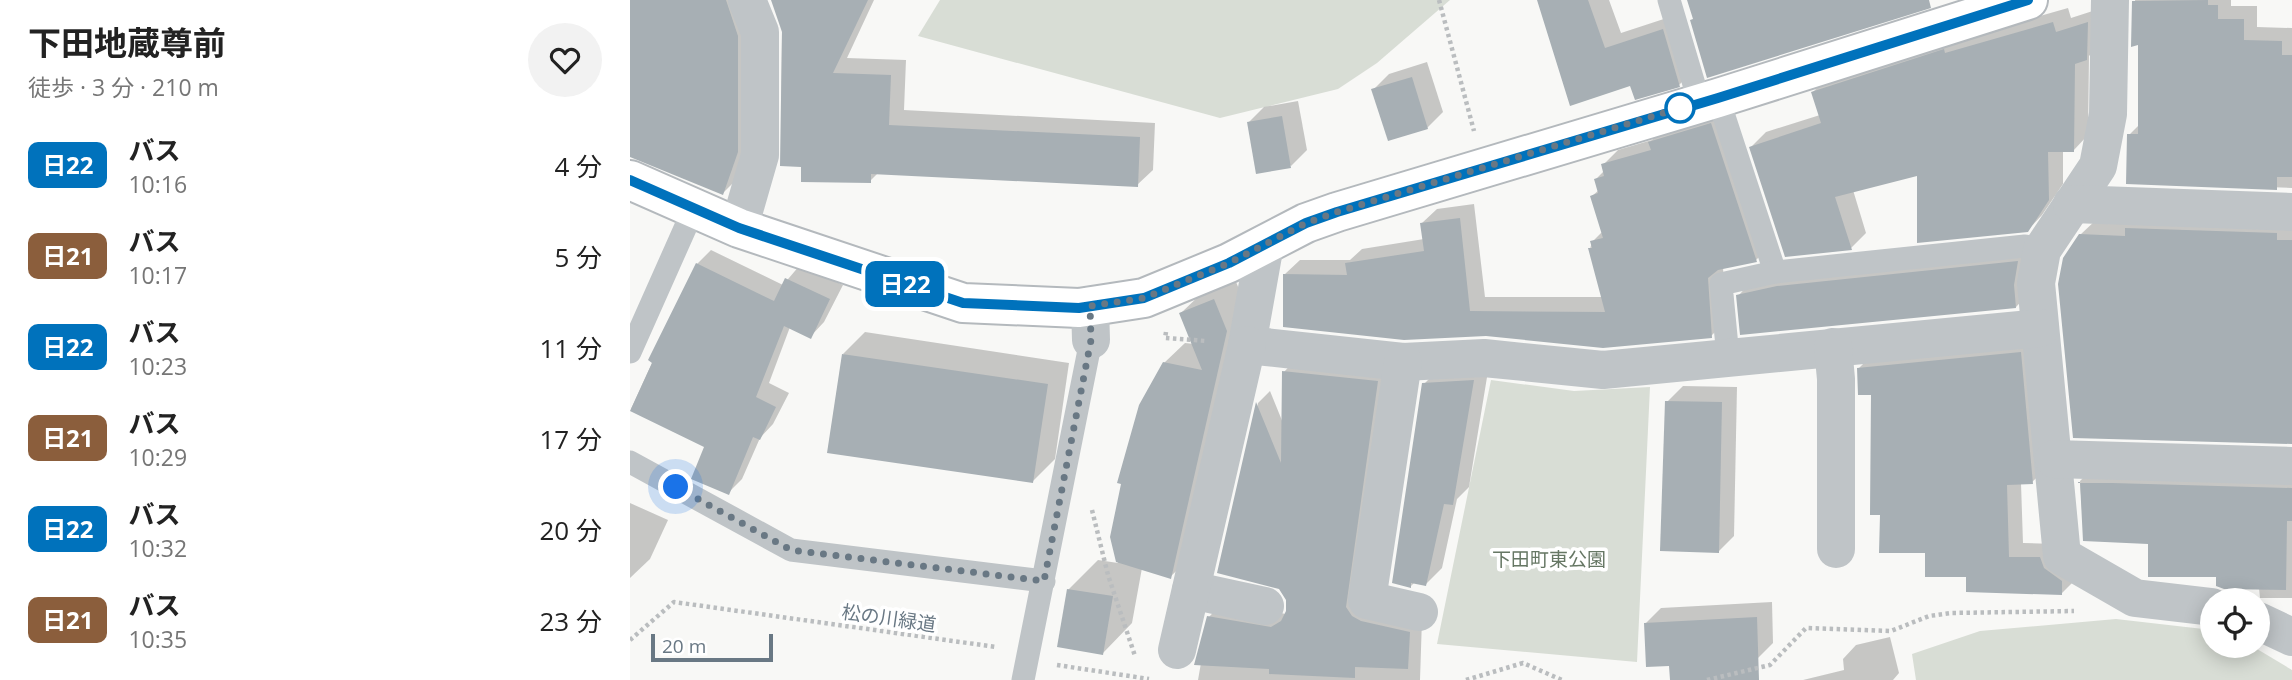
<!DOCTYPE html>
<html lang="ja">
<head>
<meta charset="utf-8">
<style>
	body { margin:0; font-family:"Open Sans","Noto Sans JP",sans-serif; background:#f2f2f2; color:#222; height:100vh; display:flex; flex-direction:column; font-size:26px; white-space:nowrap }
	* { box-sizing:border-box; margin:0 }
	p { font-size:23px; color:#767676 }
	.icon { flex:none; width:38px; height:38px; fill:none; stroke:currentColor; stroke-width:2; stroke-linecap:round; stroke-linejoin:round }
	.map { position:relative; flex:1; overflow:hidden }
	.side { display:flex; flex-direction:column; background:#fff; width:630px }
	.side>* { flex:none }
	.badge { padding:0 14px; border-radius:10px; font-size:24px; line-height:46px }
	.fabs { position:absolute; left:1570px; top:588px; display:grid; gap:14px }
	.fabs a { display:grid; place-items:center; width:70px; height:70px; border-radius:50%; background:#fff; box-shadow:0 4px 18px #0003; font-size:35px }
	.scale { position:absolute; left:21px; bottom:18px; width:122px; box-sizing:border-box; padding-left:7px; border:4px solid #697884; border-top:0; font-size:19px; line-height:24px; white-space:nowrap; color:#697884; -webkit-text-stroke:5px #fff; paint-order:stroke }
	.you { position:absolute; width:35px; height:35px; margin:-18px; border:5px solid #fff; border-radius:50%; background:#1a73e8; box-shadow:0 0 0 10px #1a73e833 }
	.map>.badge { position:absolute; translate:-50% -50%; box-shadow:0 0 0 4px #fff }
	.round { display:grid; place-items:center; flex:none; width:74px; height:74px; border-radius:37px; background:#f2f2f2 }
	.summary { display:flex; align-items:center; justify-content:space-between; height:119px; padding:0 28px }
	h1 { font-size:33px; font-weight:700; line-height:52px }
	ul { padding:0; list-style:none }
	li { display:flex; align-items:center; gap:21px; height:91px; padding:0 28px }
	li div { flex:1 }
	li b { display:block; font-size:26px }
	li em { font-style:normal }
	li .badge { min-width:77px; font-weight:700; text-align:center }
	main { display:flex; flex:1; min-height:0 }
	.map>svg:first-child { display:block }
	.green { fill:#d8ddd5 }
	.shadow { fill:#0003 }
	.building { fill:#a7afb4 }
	.lines { fill:none; stroke-linecap:round; stroke-linejoin:round }
	.secondary-casing { stroke:#b4b9bd; stroke-width:42 }
	.path { stroke:#babdbf; stroke-width:4.5; stroke-dasharray:3.5 3.5; stroke-linecap:butt }
	.lane { stroke:#bfc4c7; stroke-width:23 }
	.street { stroke:#bfc4c7; stroke-width:38 }
	.secondary { stroke:#fff; stroke-width:38 }
	.line-casing { stroke:#fff; stroke-width:16 }
	.line { stroke:#0072bc; stroke-width:10 }
	.walk { stroke:#697884; stroke-width:7; stroke-dasharray:0 12.6 }
	.stop-dot { fill:#fff; stroke:#0072bc; stroke-width:3.5 }
	.labels { text-anchor:middle; dominant-baseline:central; stroke-width:7; stroke-linejoin:round; paint-order:stroke }
	.park-label { font-size:19px; fill:#667764; stroke:#fff }
	.street-label { font-size:19px; fill:#697884; stroke:#fff }
</style>
</head>
<body>
<main>
<section class="side">
<div class="summary"><div><h1>下田地蔵尊前</h1><p>徒歩 · 3 分 · 210 m</p></div><a class="round"><svg class="icon" aria-label="heart" viewBox="0 0 24 24"><path d="M12 20l-8-8c-3-5 5-10 8-4 3-6 11-1 8 4z"/></svg></a></div>
<ul>
<li><span class="badge" style="background:#0072bc;color:#fff">日22</span><div><b>バス</b><p>10:16</p></div><em>4 分</em></li>
<li><span class="badge" style="background:#8b5e3c;color:#fff">日21</span><div><b>バス</b><p>10:17</p></div><em>5 分</em></li>
<li><span class="badge" style="background:#0072bc;color:#fff">日22</span><div><b>バス</b><p>10:23</p></div><em>11 分</em></li>
<li><span class="badge" style="background:#8b5e3c;color:#fff">日21</span><div><b>バス</b><p>10:29</p></div><em>17 分</em></li>
<li><span class="badge" style="background:#0072bc;color:#fff">日22</span><div><b>バス</b><p>10:32</p></div><em>20 分</em></li>
<li><span class="badge" style="background:#8b5e3c;color:#fff">日21</span><div><b>バス</b><p>10:35</p></div><em>23 分</em></li>
</ul>
</section>
<div class="map">
<svg width="1662" height="680" viewBox="0 0 1662 680">
	<rect width="100%" height="100%" fill="#f8f8f6"/>
	<g class="green">
		<path d="M 310,0 L 820,0 L 747,63 L 708,89 L 590,118 L 288,36 Z"/>
		<path d="M 861,380 L 944,391 L 1020,387 L 1007,662 L 807,644 Z"/>
		<path d="M 1486,619 L 1582,630 L 1582,646 L 1622,646 L 1662,670 L 1662,680 L 1286,680 L 1282,654 L 1350,631 Z"/>
	</g>
	<g class="shadow">
		<path d="M 0,0 L 116,0 L 113,173 L 93,193 L 0,155 Z"/>
		<path d="M 164,0 L 244,0 L 217,58 L 276,60 L 274,110 L 525,123 L 523,170 L 507,185 L 249,172 L 240,181 L 173,165 L 151,164 L 152,24 Z"/>
		<path d="M 908,0 L 979,0 L 991,33 L 1049,14 L 1065,69 L 1049,85 L 1001,83 Z"/>
		<path d="M 1505,0 L 1601,0 L 1601,6 L 1627,6 L 1627,27 L 1662,28 L 1662,188 L 1498,182 L 1499,135 L 1510,124 L 1510,43 Z"/>
		<path d="M 1438,8 L 1441,18 L 1472,8 L 1471,43 L 1459,56 L 1458,135 L 1443,151 L 1433,150 L 1433,184 L 1412,215 L 1397,231 L 1288,173 L 1223,190 L 1236,233 L 1221,248 L 1121,147 L 1136,132 L 1190,115 L 1183,92 L 1198,77 Z"/>
		<path d="M 797,62 L 813,112 L 797,128 L 743,90 L 759,74 Z"/>
		<path d="M 668,101 L 677,150 L 661,166 L 618,123 L 634,107 Z"/>
		<path d="M 1096,109 L 1141,245 L 1126,260 L 1093,267 L 1096,321 L 1081,336 L 973,346 L 655,274 L 670,260 L 720,260 L 732,249 L 794,239 L 792,223 L 807,209 L 844,204 L 855,297 L 973,297 L 960,249 L 962,242 L 973,231 L 962,196 L 969,190 L 966,179 L 975,170 L 973,165 L 988,150 L 1022,140 L 1035,127 Z"/>
		<path d="M 1662,218 L 1662,442 L 1444,436 L 1450,235 L 1467,219 Z"/>
		<path d="M 1401,247 L 1400,292 L 1386,307 L 1108,296 L 1122,281 Z"/>
		<path d="M 81,250 L 153,285 L 170,265 L 213,285 L 194,322 L 180,337 L 160,327 L 139,383 L 159,393 L 143,424 L 130,438 L 112,479 L 98,493 L 77,447 L 1,409 L 67,264 Z"/>
		<path d="M 605,279 L 617,310 L 561,557 L 540,577 L 512,568 L 502,623 L 473,653 L 438,590 L 468,560 L 488,563 L 482,536 L 534,363 L 555,343 L 564,344 L 551,313 L 572,293 Z"/>
		<path d="M 235,332 L 439,363 L 425,459 L 403,481 L 213,354 Z"/>
		<path d="M 1405,338 L 1417,468 L 1402,482 L 1391,483 L 1393,543 L 1424,544 L 1446,579 L 1432,593 L 1337,576 L 1297,551 L 1251,513 L 1243,393 L 1229,368 L 1243,354 Z"/>
		<path d="M 667,358 L 760,368 L 728,583 L 792,619 L 790,680 L 568,680 L 579,617 L 592,603 L 656,614 L 658,599 L 650,588 L 589,572 L 628,403 L 640,391 L 653,423 L 654,372 Z"/>
		<path d="M 859,365 L 839,487 L 827,499 L 812,568 L 796,584 L 785,582 L 781,586 L 794,384 L 810,368 Z"/>
		<path d="M 1053,386 L 1107,387 L 1104,536 L 1088,552 L 1037,402 Z"/>
		<path d="M 1465,466 L 1662,472 L 1662,598 L 1630,598 L 1629,588 L 1588,575 L 1519,542 L 1454,540 L 1450,481 Z"/>
		<path d="M 0,503 L 38,520 L 20,559 L 0,578 Z"/>
		<path d="M 1142,602 L 1143,643 L 1127,659 L 1015,624 L 1031,608 Z"/>
		<path d="M 1260,637 L 1269,673 L 1263,680 L 1173,680 L 1214,670 L 1213,659 L 1226,645 Z"/>
	</g>
	<g class="building">
		<path d="M 0,0 L 96,0 L 108,36 L 108,152 L 93,195 L 0,157 Z"/>
		<path d="M 141,0 L 238,0 L 203,73 L 261,75 L 259,125 L 510,137 L 508,187 L 241,174 L 241,183 L 171,182 L 171,167 L 150,166 L 152,32 Z"/>
		<path d="M 907,0 L 958,0 L 975,48 L 1033,29 L 1050,87 L 1005,100 L 1000,86 L 940,106 Z"/>
		<path d="M 1057,0 L 1299,0 L 1301,8 L 1077,78 L 1060,20 L 1063,19 Z"/>
		<path d="M 1578,0 L 1578,5 L 1588,5 L 1588,19 L 1614,19 L 1614,40 L 1652,41 L 1652,55 L 1662,55 L 1662,177 L 1647,177 L 1647,190 L 1496,184 L 1497,134 L 1508,134 L 1508,45 L 1501,47 L 1502,1 Z"/>
		<path d="M 1423,22 L 1426,32 L 1458,22 L 1457,60 L 1445,64 L 1444,152 L 1418,152 L 1419,200 L 1398,232 L 1287,243 L 1287,176 L 1205,197 L 1222,250 L 1155,257 L 1119,147 L 1191,123 L 1181,92 L 1314,49 L 1315,53 Z"/>
		<path d="M 782,77 L 798,129 L 758,141 L 741,89 Z"/>
		<path d="M 652,116 L 661,168 L 626,174 L 617,122 Z"/>
		<path d="M 1081,123 L 1127,262 L 1088,270 L 1078,278 L 1082,338 L 973,348 L 856,336 L 774,340 L 653,327 L 653,274 L 717,275 L 715,263 L 794,251 L 790,223 L 830,218 L 840,311 L 975,312 L 958,248 L 962,248 L 960,241 L 973,238 L 960,196 L 968,193 L 964,179 L 974,176 L 971,164 L 1021,150 L 1018,142 Z"/>
		<path d="M 1495,228 L 1647,233 L 1647,240 L 1662,240 L 1662,444 L 1443,438 L 1428,284 L 1433,258 L 1449,234 L 1495,236 Z"/>
		<path d="M 1388,261 L 1384,285 L 1386,308 L 1110,335 L 1106,295 L 1147,286 Z"/>
		<path d="M 66,263 L 144,301 L 155,278 L 200,299 L 181,339 L 154,326 L 126,397 L 146,407 L 130,440 L 123,437 L 99,495 L 61,479 L 74,447 L 0,411 L 22,363 L 18,360 Z"/>
		<path d="M 584,299 L 597,331 L 541,579 L 486,562 L 480,537 L 491,484 L 487,483 L 509,405 L 533,362 L 572,370 L 549,313 Z"/>
		<path d="M 1391,352 L 1403,484 L 1377,485 L 1379,557 L 1410,557 L 1414,568 L 1432,581 L 1432,595 L 1336,592 L 1336,577 L 1295,577 L 1295,553 L 1249,553 L 1250,515 L 1240,515 L 1241,395 L 1228,395 L 1227,368 Z"/>
		<path d="M 212,354 L 418,384 L 403,483 L 197,453 Z"/>
		<path d="M 652,371 L 748,381 L 716,607 L 722,616 L 731,621 L 780,632 L 778,669 L 725,667 L 725,678 L 639,674 L 639,669 L 564,665 L 577,616 L 641,627 L 651,621 L 656,611 L 656,600 L 649,589 L 587,573 L 626,402 L 651,463 Z"/>
		<path d="M 844,380 L 823,505 L 814,504 L 796,586 L 781,583 L 781,588 L 762,583 L 792,383 Z"/>
		<path d="M 1035,401 L 1092,402 L 1089,553 L 1030,551 Z"/>
		<path d="M 1447,482 L 1662,488 L 1662,521 L 1657,521 L 1656,590 L 1594,589 L 1586,586 L 1586,577 L 1518,577 L 1518,544 L 1453,541 L 1450,482 Z"/>
		<path d="M 437,589 L 483,596 L 473,655 L 427,647 Z"/>
		<path d="M 1127,617 L 1129,680 L 1040,680 L 1039,666 L 1016,667 L 1014,623 Z"/>
	</g>
	<g class="lines">
		<defs>
			<path id="secondary" d="M 0,180 L 109,228 L 333,303 L 449,308 L 514,298 L 599,263 L 676,223 L 707,212 L 1088,98 L 1398,0"/>
		</defs>
		<use href="#secondary" class="secondary-casing"/>
		<g class="path">
			<path d="M 809,0 L 844,131"/>
			<path d="M 536,332 L 535,338 L 576,341"/>
			<path d="M 462,510 L 478,575 L 505,656"/>
			<path d="M 0,640 L 44,602 L 366,647"/>
			<path d="M 427,665 L 519,679"/>
			<path d="M 836,680 L 893,663 L 932,680"/>
			<path d="M 1077,680 L 1140,665 L 1176,628 L 1261,631 L 1299,616 L 1321,613 L 1444,611"/>
		</g>
		<g class="lane">
			<path d="M 1039,0 L 1069,101"/>
			<path d="M 1088,98 L 1145,272"/>
			<path d="M 0,352 L 65,206"/>
			<path d="M 1098,357 L 1091,284 L 1145,272 L 1395,246 L 1412,250"/>
			<path d="M 0,462 L 161,550 L 414,581"/>
			<path d="M 393,680 L 461,340"/>
		</g>
		<g class="street">
			<path d="M 1480,0 L 1478,114 L 1468,166 L 1412,250 L 1406,283 L 1432,556 L 1505,598 L 1582,607"/>
			<path d="M 1442,204 L 1662,212"/>
			<path d="M 109,228 L 130,155 L 130,32 L 117,0"/>
			<path d="M 635,244 L 617,345 L 773,362 L 854,358 L 973,370 L 1410,328"/>
			<path d="M 460,306 L 461,340"/>
			<path d="M 1203,347 L 1206,379 L 1206,549"/>
			<path d="M 773,362 L 737,600 L 789,612"/>
			<path d="M 1424,459 L 1662,466"/>
			<path d="M 561,590 L 635,606"/>
			<path d="M 1628,621 L 1662,637"/>
			<path d="M 547,650 L 617,345"/>
		</g>
		<use href="#secondary" class="secondary"/>
	</g>
	<g class="lines">
		<defs>
			<path id="line" d="M 0,180 L 109,228 L 333,303 L 426,307 L 449,308 L 514,298 L 599,263 L 676,223 L 707,212 L 1088,98 L 1398,0"/>
		</defs>
		<use href="#line" class="line-casing"/>
		<use href="#line" class="line"/>
		<path class="walk" d="M 46,487 L 161,550 L 414,581 L 461,340 L 460,306 L 514,298 L 599,263 L 676,223 L 707,212 L 1050,108"/>
	</g>
	<circle class="stop-dot" cx="1050" cy="108" r="14"/>
	<g class="labels">
		<g class="park-label">
			<text x="919" y="559">下田町東公園</text>
		</g>
		<g class="street-label">
			<text transform="translate(259 618) rotate(8)">松の川緑道</text>
		</g>
	</g>
</svg>
<div class="fabs">
<a><svg class="icon" aria-label="locate" viewBox="0 0 24 24"><circle cx="12" cy="12" r="6"/><path d="M12 2v4M12 18v4M2 12h4M18 12h4"/></svg></a>
</div>
<div class="scale">20 m</div>
<div class="you" style="left:46px;top:487px"></div>
<b class="badge" style="left:275px;top:284px;background:#0072bc;color:#fff">日22</b>
</div>
</main>
</body>
</html>
